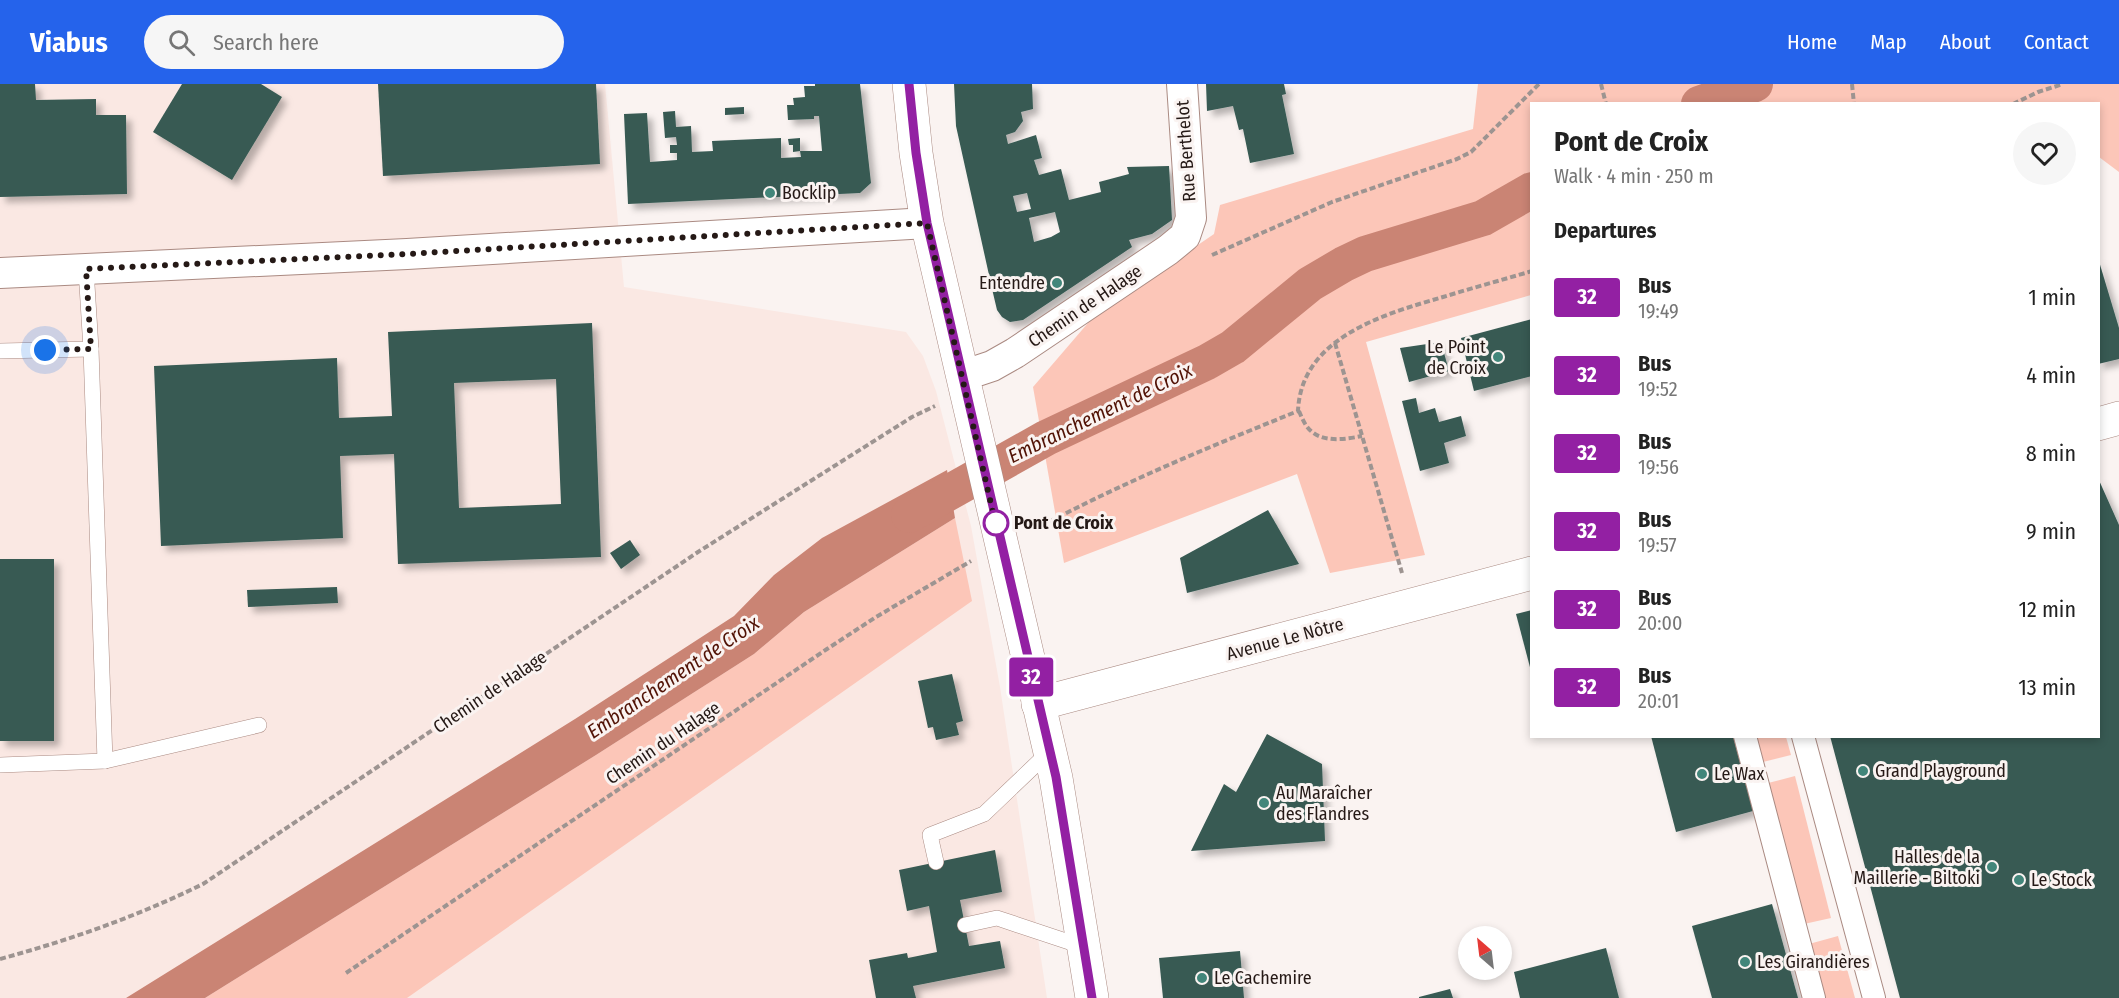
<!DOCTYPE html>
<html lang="en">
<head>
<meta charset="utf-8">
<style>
	body { margin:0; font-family:"Fira Sans Condensed",sans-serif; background:#f6f6f6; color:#222; height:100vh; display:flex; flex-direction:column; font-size:22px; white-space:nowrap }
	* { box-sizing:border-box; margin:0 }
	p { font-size:20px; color:#767676 }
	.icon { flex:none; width:33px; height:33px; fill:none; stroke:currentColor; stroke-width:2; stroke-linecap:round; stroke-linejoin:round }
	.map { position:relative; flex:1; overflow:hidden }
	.drawer { position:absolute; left:1530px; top:18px; width:570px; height:636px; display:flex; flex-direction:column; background:#fff; border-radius:0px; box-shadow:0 3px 9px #0003 }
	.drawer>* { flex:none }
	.badge { padding:0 12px; border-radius:4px; font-size:21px; line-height:39px }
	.needle { width:39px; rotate:332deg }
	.tools { position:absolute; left:1458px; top:842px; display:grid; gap:12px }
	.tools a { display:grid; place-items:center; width:54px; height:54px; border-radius:50%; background:#fff; box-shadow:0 3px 9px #0003; font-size:30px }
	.you { position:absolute; width:30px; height:30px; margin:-15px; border:4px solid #fff; border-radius:50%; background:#1a73e8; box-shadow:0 0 0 9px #1a73e833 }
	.map>.badge { position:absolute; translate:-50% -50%; box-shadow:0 0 0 3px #fff }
	h2 { padding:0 24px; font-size:22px; line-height:54px }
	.round { display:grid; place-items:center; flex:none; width:63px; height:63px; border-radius:32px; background:#f6f6f6 }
	.head { display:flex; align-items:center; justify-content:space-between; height:102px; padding:0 24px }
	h1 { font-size:28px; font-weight:700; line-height:45px }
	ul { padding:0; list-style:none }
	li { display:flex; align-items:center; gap:18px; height:78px; padding:0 24px }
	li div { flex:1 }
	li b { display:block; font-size:22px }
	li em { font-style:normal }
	li .badge { min-width:66px; font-weight:700; text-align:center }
	header { display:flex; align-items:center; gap:36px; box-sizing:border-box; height:84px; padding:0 30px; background:#2563eb; color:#fff }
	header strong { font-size:28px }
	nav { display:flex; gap:33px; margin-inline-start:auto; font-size:21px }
	.search { width:420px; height:54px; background:#f6f6f6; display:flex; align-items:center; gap:15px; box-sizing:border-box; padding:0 21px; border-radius:33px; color:#767676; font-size:22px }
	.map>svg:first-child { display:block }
	.built { fill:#fae8e3 }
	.green { fill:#fcc6b8 }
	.water { fill:#ca8474 }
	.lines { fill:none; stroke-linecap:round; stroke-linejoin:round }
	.canal { stroke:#ca8474; stroke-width:36 }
	.building { fill:#375a53; fill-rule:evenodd; filter:url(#shadow) }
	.service-casing { stroke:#aa8a82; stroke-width:16 }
	.pedestrian-casing { stroke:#aa8a82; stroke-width:24 }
	.minor-casing { stroke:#aa8a82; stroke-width:32 }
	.tertiary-casing { stroke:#aa8a82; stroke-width:34 }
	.secondary-casing { stroke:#aa8a82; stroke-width:34 }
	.path { stroke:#9d9491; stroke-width:4; stroke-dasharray:6 3; stroke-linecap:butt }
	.service { stroke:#fff; stroke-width:15 }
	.pedestrian { stroke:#fff; stroke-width:22 }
	.minor { stroke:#fff; stroke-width:30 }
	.tertiary { stroke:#fff; stroke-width:33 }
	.secondary { stroke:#fff; stroke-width:33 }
	.line-casing { stroke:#fff; stroke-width:14 }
	.line { stroke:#9320a3; stroke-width:9 }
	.walk { stroke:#251916; stroke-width:6; stroke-dasharray:0 10.8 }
	.poi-dot { fill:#42867a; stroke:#faf3f1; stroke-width:2 }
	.stop-dot { fill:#fff; stroke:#9320a3; stroke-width:3 }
	.labels { text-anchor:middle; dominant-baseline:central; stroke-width:6; stroke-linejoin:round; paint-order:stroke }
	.street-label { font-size:18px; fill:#251916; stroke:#faf3f1 }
	.poi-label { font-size:18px; fill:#251916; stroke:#faf3f1; text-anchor:start }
	.stop-label { font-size:18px; font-weight:bold; fill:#251916; stroke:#faf3f1; text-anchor:start }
	.water-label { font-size:20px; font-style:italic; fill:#511205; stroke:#faf3f1 }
</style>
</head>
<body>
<header>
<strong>Viabus</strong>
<div class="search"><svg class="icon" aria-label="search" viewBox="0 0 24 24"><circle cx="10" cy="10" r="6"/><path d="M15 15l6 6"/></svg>Search here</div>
<nav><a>Home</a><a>Map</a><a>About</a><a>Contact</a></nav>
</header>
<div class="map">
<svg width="2119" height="914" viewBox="0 0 2119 914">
	<defs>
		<filter id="shadow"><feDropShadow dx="5.5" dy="5.5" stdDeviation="3" flood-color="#0004"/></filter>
	</defs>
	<rect width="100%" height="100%" fill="#faf3f1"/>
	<path class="built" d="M 0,0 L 605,0 L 624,203 L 906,248 L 923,272 L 936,307 L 971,442 L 1000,603 L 1047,914 L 0,914 Z"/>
	<g class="green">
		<path d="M 1478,0 L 2119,0 L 2119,88 L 2099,73 L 2098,20 L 1532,20 L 1531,211 L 1366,258 L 1425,471 L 1330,489 L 1297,390 L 1064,479 L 1033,303 L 1094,232 L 1214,150 L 1220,121 L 1473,45 Z"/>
		<path d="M 955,434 L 972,517 L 407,914 L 205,914 L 596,671 L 754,570 L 804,528 Z"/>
		<path d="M 1752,653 L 1786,653 L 1791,671 L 1759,679 Z"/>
		<path d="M 1795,692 L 1831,834 L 1804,840 L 1768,699 Z"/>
		<path d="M 1838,852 L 1855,914 L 1823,914 L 1809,860 Z"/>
	</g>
	<path class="water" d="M 947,386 L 955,434 L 804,528 L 754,570 L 596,671 L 205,914 L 126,914 L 575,635 L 734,532 L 774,491 L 822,454 Z"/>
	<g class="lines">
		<g class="canal">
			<path d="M 1699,20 L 1755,0"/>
			<path d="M 909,431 L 1046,354 L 1207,278 L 1233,263 L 1310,200 L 1344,180 L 1365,170 L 1483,134 L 1532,106"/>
		</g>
	</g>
	<g class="building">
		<path d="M 0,0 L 35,0 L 36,16 L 96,15 L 96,31 L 126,31 L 127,110 L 0,113 Z"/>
		<path d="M 182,0 L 261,0 L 282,13 L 232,96 L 153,48 Z"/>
		<path d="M 378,0 L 596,0 L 600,80 L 383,92 Z"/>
		<path d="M 815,0 L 860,0 L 871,99 L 860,109 L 628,120 L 624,30 L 647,29 L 650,78 L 677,76 L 677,69 L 670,69 L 670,61 L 677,61 L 676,53 L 665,54 L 663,28 L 675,27 L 676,43 L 691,42 L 692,68 L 713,67 L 712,57 L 781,54 L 781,74 L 801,73 L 800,67 L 793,68 L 793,61 L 789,61 L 788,55 L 800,54 L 800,67 L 822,67 L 819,32 L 814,32 L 814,35 L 788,36 L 787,21 L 794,21 L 793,14 L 805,13 L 804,2 L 815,2 Z"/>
		<path d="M 954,0 L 1032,0 L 1033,25 L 1021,28 L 1023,37 L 1015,48 L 1006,51 L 1008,60 L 1036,51 L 1042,74 L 1034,76 L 1039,91 L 1061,85 L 1069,116 L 1101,108 L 1099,98 L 1129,90 L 1127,83 L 1169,82 L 1172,136 L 1152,150 L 1129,156 L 1132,163 L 1023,236 L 1010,238 L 1002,233 L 997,226 L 993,209 L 956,42 ZM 1027,109 L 1031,125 L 1017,128 L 1013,112 ZM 1055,128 L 1060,148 L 1051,153 L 1034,158 L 1029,134 Z"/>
		<path d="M 1206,0 L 1284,0 L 1286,10 L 1282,11 L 1294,70 L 1250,79 L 1243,45 L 1239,46 L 1233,22 L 1207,27 Z"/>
		<path d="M 744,23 L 744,30 L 725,31 L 725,24 Z"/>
		<path d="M 2098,174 L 2119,244 L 2119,275 L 2098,280 Z"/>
		<path d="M 1532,235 L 1532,292 L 1474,307 L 1461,254 Z"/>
		<path d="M 592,239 L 601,473 L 398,480 L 394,370 L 340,372 L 343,454 L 161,462 L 154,282 L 337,274 L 339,334 L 392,332 L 388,248 ZM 556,295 L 561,420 L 459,424 L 454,299 Z"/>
		<path d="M 1441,258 L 1449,287 L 1409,298 L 1400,264 Z"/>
		<path d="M 1416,314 L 1419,329 L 1435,324 L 1439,338 L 1461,332 L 1466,352 L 1444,359 L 1449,379 L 1420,387 L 1402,317 Z"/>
		<path d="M 2098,394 L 2119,441 L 2119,914 L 1900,914 L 1830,652 L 2098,652 Z"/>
		<path d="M 1268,426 L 1299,480 L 1187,509 L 1180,474 Z"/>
		<path d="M 630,456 L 640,471 L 621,485 L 610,469 Z"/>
		<rect x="0" y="475" width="54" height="182"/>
		<path d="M 337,503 L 338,519 L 248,523 L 247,506 Z"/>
		<path d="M 1532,526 L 1532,587 L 1531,587 L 1516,530 Z"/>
		<path d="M 952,590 L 963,637 L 956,639 L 959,651 L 936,656 L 933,643 L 928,644 L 918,597 Z"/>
		<path d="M 1267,650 L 1322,680 L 1325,757 L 1191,767 L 1224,700 L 1236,708 Z"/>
		<path d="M 1651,652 L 1733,652 L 1753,727 L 1676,748 Z"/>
		<path d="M 995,766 L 1002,808 L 960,816 L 969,862 L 1000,857 L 1005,884 L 913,902 L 916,914 L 876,914 L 869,876 L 907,869 L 908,874 L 937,868 L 929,822 L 907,827 L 899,786 Z"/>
		<path d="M 1772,820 L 1798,914 L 1712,914 L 1692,842 Z"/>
		<path d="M 1606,864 L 1619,914 L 1520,914 L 1514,888 Z"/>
		<path d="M 1240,867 L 1244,914 L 1163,914 L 1159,874 Z"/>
		<path d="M 1450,905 L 1453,914 L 1419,914 L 1419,913 Z"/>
	</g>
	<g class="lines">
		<defs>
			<g id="service">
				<path d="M 91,265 L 105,677"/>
				<path d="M 0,267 L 91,265 L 86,185"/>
				<path d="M 0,681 L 105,677 L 259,641"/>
				<path d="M 936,778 L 930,751 L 984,730 L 1050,667"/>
				<path d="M 965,841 L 997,834 L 1084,863"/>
			</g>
			<g id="pedestrian">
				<path d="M 1745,652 L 1814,914"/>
				<path d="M 1803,652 L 1874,914"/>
			</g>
			<g id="minor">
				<path d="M 0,189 L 407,170 L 927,139"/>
				<path d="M 962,292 L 992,282 L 1015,269 L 1168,166 L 1185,152 L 1191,134 L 1182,0"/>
			</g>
			<g id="tertiary">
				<path d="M 2098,340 L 2119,334"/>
				<path d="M 1038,620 L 1532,489"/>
			</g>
			<path id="secondary" d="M 909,0 L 916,69 L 927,139 L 1056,694 L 1092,914"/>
		</defs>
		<use href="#service" class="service-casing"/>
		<use href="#pedestrian" class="pedestrian-casing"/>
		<use href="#minor" class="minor-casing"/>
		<use href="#tertiary" class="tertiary-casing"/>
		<use href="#secondary" class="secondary-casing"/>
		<g class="path">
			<path d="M 1601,0 L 1606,20"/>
			<path d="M 1852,0 L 1854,20"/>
			<path d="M 2013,20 L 2038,8 L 2063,0"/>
			<path d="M 1212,171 L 1332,118 L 1457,75 L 1471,68 L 1539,0"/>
			<path d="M 1335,259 L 1402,489"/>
			<path d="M 1299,327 C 1302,334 1305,342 1311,347 C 1324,359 1347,355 1362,352"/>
			<path d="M 1034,446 C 1119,400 1209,363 1298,327 C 1301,253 1385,230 1443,213 C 1472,204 1502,196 1532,187"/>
			<path d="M 0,875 C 70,856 138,832 203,800 L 698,468 L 912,333 L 935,322"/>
			<path d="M 346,889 L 827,565 L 876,533 L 971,477"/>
		</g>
		<use href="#service" class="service"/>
		<use href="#pedestrian" class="pedestrian"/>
		<use href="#minor" class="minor"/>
		<use href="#tertiary" class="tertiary"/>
		<use href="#secondary" class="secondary"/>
	</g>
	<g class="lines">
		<defs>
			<path id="line" d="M 909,0 L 916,69 L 927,139 L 1056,693 L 1092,914"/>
		</defs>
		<use href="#line" class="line-casing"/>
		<use href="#line" class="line"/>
		<path class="walk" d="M 45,266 L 91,265 L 86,185 L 407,170 L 927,139 L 996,442 L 996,439"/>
	</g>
	<g class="poi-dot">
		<circle cx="770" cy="109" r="6"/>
		<circle cx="1057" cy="199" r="6"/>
		<circle cx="1498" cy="273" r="6"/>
		<circle cx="1863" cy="687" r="6"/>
		<circle cx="1702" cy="690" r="6"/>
		<circle cx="1264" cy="719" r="6"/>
		<circle cx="1992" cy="783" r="6"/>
		<circle cx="2019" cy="796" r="6"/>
		<circle cx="1745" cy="878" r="6"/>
		<circle cx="1202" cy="894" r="6"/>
	</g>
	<circle class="stop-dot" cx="996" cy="439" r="12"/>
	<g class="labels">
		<g class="street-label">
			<text transform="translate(1186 67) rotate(-94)">Rue Berthelot</text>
			<text transform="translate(1085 222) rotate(-34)">Chemin de Halage</text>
			<text transform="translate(1285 555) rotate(-15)">Avenue Le Nôtre</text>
			<text transform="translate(490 608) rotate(-34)">Chemin de Halage</text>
			<text transform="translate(663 659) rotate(-34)">Chemin du Halage</text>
		</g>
		<g class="poi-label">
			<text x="782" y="109">Bocklip</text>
			<text x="1045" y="199" text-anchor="end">Entendre</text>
			<text x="1486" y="263" text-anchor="end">Le Point<tspan x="1486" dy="21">de Croix</tspan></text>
			<text x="1875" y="687">Grand Playground</text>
			<text x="1714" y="690">Le Wax</text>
			<text x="1276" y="709">Au Maraîcher<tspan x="1276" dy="21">des Flandres</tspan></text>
			<text x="1980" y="773" text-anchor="end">Halles de la<tspan x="1980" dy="21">Maillerie - Biltoki</tspan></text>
			<text x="2031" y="796">Le Stock</text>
			<text x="1757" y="878">Les Girandières</text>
			<text x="1214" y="894">Le Cachemire</text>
		</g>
		<g class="stop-label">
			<text x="1014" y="439">Pont de Croix</text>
		</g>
		<g class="water-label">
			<text transform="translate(1100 329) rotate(-26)">Embranchement de Croix</text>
			<text transform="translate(673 593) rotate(-34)">Embranchement de Croix</text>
		</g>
	</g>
</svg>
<div class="tools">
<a><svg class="needle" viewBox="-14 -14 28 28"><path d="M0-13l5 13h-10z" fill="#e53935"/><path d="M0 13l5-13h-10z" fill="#767676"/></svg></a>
</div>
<div class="you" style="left:45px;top:266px"></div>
<b class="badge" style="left:1031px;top:593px;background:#9320a3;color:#fff">32</b>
<section class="drawer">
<div class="head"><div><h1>Pont de Croix</h1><p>Walk · 4 min · 250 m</p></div><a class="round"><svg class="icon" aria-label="heart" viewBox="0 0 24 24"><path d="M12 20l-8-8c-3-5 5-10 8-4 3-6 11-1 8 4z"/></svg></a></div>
<h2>Departures</h2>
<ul>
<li><span class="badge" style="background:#9320a3;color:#fff">32</span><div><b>Bus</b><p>19:49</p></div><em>1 min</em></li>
<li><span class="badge" style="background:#9320a3;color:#fff">32</span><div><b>Bus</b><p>19:52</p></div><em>4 min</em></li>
<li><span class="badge" style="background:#9320a3;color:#fff">32</span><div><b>Bus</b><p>19:56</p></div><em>8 min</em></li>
<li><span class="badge" style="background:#9320a3;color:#fff">32</span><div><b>Bus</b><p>19:57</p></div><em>9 min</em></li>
<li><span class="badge" style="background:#9320a3;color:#fff">32</span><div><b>Bus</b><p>20:00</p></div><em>12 min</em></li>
<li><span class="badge" style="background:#9320a3;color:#fff">32</span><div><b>Bus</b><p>20:01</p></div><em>13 min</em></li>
</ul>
</section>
</div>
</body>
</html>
